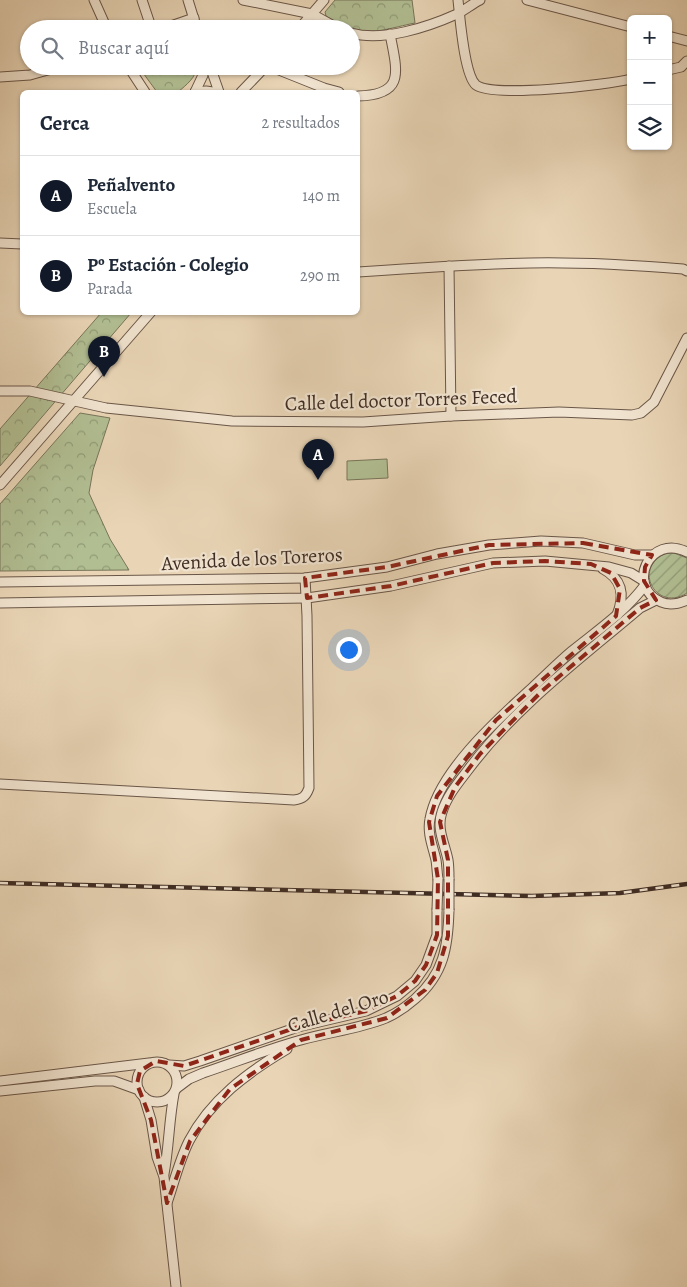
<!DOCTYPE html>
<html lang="es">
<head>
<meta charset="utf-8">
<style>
  :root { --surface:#fff; --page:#f6f6f7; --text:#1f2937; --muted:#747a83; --line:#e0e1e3; --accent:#111827 }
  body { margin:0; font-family:Alegreya,serif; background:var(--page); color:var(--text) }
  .controls { position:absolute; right:15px; top:15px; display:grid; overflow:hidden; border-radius:8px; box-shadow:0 1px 4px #0004 }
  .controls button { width:45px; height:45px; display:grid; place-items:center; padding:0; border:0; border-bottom:1px solid var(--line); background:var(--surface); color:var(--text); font:25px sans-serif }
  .you { position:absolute; left:348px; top:649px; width:18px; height:18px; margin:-12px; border:4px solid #fff; border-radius:50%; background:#1a73e8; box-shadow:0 0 0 8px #1a73e833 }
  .badge { display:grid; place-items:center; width:32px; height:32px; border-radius:50%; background:var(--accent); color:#fff; font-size:16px; font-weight:700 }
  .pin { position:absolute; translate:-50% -41px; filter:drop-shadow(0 1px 2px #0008) }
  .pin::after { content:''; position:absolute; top:26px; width:18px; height:15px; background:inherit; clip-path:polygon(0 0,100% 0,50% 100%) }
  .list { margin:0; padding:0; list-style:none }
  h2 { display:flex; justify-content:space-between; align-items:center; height:65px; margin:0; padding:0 20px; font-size:21px }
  h2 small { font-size:16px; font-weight:400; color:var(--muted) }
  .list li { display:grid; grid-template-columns:32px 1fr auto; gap:15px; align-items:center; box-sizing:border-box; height:80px; padding:0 20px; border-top:1px solid var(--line) }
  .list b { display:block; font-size:19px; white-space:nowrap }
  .list p { margin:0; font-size:16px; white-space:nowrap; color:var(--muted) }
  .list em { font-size:16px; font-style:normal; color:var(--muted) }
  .icon { flex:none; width:28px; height:28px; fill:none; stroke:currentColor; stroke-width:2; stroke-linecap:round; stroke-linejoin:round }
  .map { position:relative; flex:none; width:687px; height:1287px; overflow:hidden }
  .search { position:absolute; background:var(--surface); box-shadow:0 1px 4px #0004; left:20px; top:20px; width:340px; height:55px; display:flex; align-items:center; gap:12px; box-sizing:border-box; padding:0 18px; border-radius:28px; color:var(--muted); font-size:19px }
  .panel { position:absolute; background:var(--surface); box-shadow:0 1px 4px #0004; left:20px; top:90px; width:340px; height:225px; border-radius:8px }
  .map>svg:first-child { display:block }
</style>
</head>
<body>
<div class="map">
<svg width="687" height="1287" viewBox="0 0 687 1287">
  <defs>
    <pattern id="forest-crowns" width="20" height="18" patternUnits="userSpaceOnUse" patternTransform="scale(1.25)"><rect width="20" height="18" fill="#b1be92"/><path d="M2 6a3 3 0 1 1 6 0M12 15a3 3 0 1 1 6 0" fill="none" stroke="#919b77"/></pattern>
    <pattern id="garden-furrows" width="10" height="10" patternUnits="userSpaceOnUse" patternTransform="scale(1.25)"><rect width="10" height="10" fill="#b1be92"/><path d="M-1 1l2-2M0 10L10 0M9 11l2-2" fill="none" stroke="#919b77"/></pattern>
  </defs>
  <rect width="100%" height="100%" fill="#e9d5b6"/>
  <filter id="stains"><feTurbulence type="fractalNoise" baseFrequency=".004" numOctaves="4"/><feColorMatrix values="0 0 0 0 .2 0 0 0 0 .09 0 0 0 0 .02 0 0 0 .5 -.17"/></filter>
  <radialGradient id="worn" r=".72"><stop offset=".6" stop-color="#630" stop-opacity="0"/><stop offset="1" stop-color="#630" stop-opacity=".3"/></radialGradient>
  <g fill="url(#forest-crowns)" stroke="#78755a">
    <path d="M335,0H412L415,23C394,27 367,37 346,28C339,24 333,20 326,16L325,12Z"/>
    <path d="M138,66H197C196,78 186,85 178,92H157Z"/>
    <path d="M101,313H131L0,466V429Z"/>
    <path d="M80,413L110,418L93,470L89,493L110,539L129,570L0,571V504Z"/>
  </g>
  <path fill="url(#garden-furrows)" stroke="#78755a" d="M667,553H674L687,558V593C656,613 631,567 667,553Z"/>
  <path fill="#b1be92" stroke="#78755a" d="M387,459L388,478L347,480V461Z"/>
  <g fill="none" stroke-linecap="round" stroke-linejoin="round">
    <g stroke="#6a5648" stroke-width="11">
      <g id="street">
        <path d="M94,0L107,29"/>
        <path d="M142,0L150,24L158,29"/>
        <path d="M188,0L197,29"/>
        <path d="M243,0L312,14L339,29"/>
        <path d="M458,0C460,17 464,75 476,85C493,98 607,85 631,79"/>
        <path d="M527,0L631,27"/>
        <path d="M162,29L194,18"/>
        <path d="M299,29L324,0"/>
        <path d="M351,33C383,42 428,27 457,14C465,10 472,4 480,0"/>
        <path d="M668,36L687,41"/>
        <path d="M128,66L145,92"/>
        <path d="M210,66L219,92"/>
        <path d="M269,66L324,88L339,92"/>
        <path d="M668,70L681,67L687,61"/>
        <path d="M0,77L30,75L62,66"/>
        <path d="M195,92L203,75L204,66"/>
        <path d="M195,92L206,91L213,92"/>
        <path d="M241,92L266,66"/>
        <path d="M358,96C406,95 397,71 390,34"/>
        <path d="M0,243L22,244"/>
        <path d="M449,266L451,416"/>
        <path d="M358,272C415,268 472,264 530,263C581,262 632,265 683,269L687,271"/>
        <path d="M0,391H30L106,408L232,421L363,422L451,416L559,412L632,415L641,413L654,402L687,338"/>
        <path d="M0,485L151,312"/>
        <path d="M687,552C650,533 625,586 661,602C670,606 678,604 687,600"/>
        <path d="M603,569C622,579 625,595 617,615"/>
        <path d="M0,582L305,578L387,567L437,554L489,545L541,541L583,543L635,555H652"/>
        <path d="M0,603L307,598L391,586L493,563L545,561L609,567L631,573L644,581"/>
        <path d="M0,784L294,800C303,799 306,796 309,788L307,616L305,578"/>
        <path d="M438,879C437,873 437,866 436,860C433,847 427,833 430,819C438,772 499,718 533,687C546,675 559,662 572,651C598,630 625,612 645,585"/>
        <path d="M449,879C449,873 449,866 448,860C445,844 436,829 442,812C447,796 458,783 468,770C515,707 580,659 640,608L656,600"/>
        <circle cx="157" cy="1082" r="20"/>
        <path d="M169,1065L184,1066L200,1061L298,1027L366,1011L397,996L415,981L426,965L437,935V910"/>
        <path d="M0,1081L149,1063"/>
        <path d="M177,1088L189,1079L203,1073C236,1062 268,1049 301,1040C329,1032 359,1029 386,1018C397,1013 406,1007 415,999C444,974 448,947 449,910"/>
        <path d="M0,1091L95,1081H114L139,1090"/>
        <path d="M144,1097L151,1120L157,1157L164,1177L176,1287"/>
        <path d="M164,1174C169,1147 169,1120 174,1094"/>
        <path d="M167,1203C174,1183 179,1161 189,1141C210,1100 248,1072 287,1049"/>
      </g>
    </g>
    <use href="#street" stroke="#f1e4d0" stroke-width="9"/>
    <g stroke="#3f2c23" stroke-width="4.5">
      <path id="rail" d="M0,883L532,896L620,893L687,884"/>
    </g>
    <use href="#rail" stroke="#f1e4d0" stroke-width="2.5" stroke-dasharray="8" stroke-linecap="butt"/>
    <g stroke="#6a5648" stroke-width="11" stroke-linecap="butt">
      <g id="street-bridge">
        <path d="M437,910L438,879"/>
        <path d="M449,910V879"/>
      </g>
    </g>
    <use href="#street-bridge" stroke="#f1e4d0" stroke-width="9"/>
  </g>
  <path fill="none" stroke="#8f2418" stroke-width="4" stroke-dasharray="10 6" stroke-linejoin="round" d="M583,543L652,555L645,567L644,581L656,600L640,608L542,691L480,754L455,787L440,822L448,860V936L437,973L425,990L387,1018L301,1040L230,1089L190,1141L167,1203L151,1120L137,1084L140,1071L156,1061L184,1066L298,1027L366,1011L397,996L415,981L426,965L437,935L438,879L429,822L437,796L496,720L616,616L620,589L611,573L591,564L545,561L493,563L391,586L307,598L305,578L387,567L489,545Z"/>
  <g text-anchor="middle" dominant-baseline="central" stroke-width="4.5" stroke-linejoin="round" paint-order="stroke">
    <g font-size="20" fill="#3f2c23" stroke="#f1e4d0">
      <text transform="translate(401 400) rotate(-2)">Calle del doctor Torres Feced</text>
      <text transform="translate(252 559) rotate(-3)">Avenida de los Toreros</text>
      <text transform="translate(338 1011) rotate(-17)">Calle del Oro</text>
    </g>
  </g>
  <rect width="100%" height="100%" filter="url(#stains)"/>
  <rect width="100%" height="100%" fill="url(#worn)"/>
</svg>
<div class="controls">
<button>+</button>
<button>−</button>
<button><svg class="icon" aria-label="layers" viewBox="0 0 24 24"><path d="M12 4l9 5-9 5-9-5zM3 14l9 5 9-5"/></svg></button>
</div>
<div class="you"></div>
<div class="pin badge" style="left:318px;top:480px">A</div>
<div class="pin badge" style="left:104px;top:377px">B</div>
<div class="search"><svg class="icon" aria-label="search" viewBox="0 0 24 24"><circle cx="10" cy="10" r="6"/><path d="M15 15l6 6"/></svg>Buscar aquí</div>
<section class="panel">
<h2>Cerca<small>2 resultados</small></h2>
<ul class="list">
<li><span class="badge">A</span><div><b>Peñalvento</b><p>Escuela</p></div><em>140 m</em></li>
<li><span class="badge">B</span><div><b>Pº Estación - Colegio</b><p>Parada</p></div><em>290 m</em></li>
</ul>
</section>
</div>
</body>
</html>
